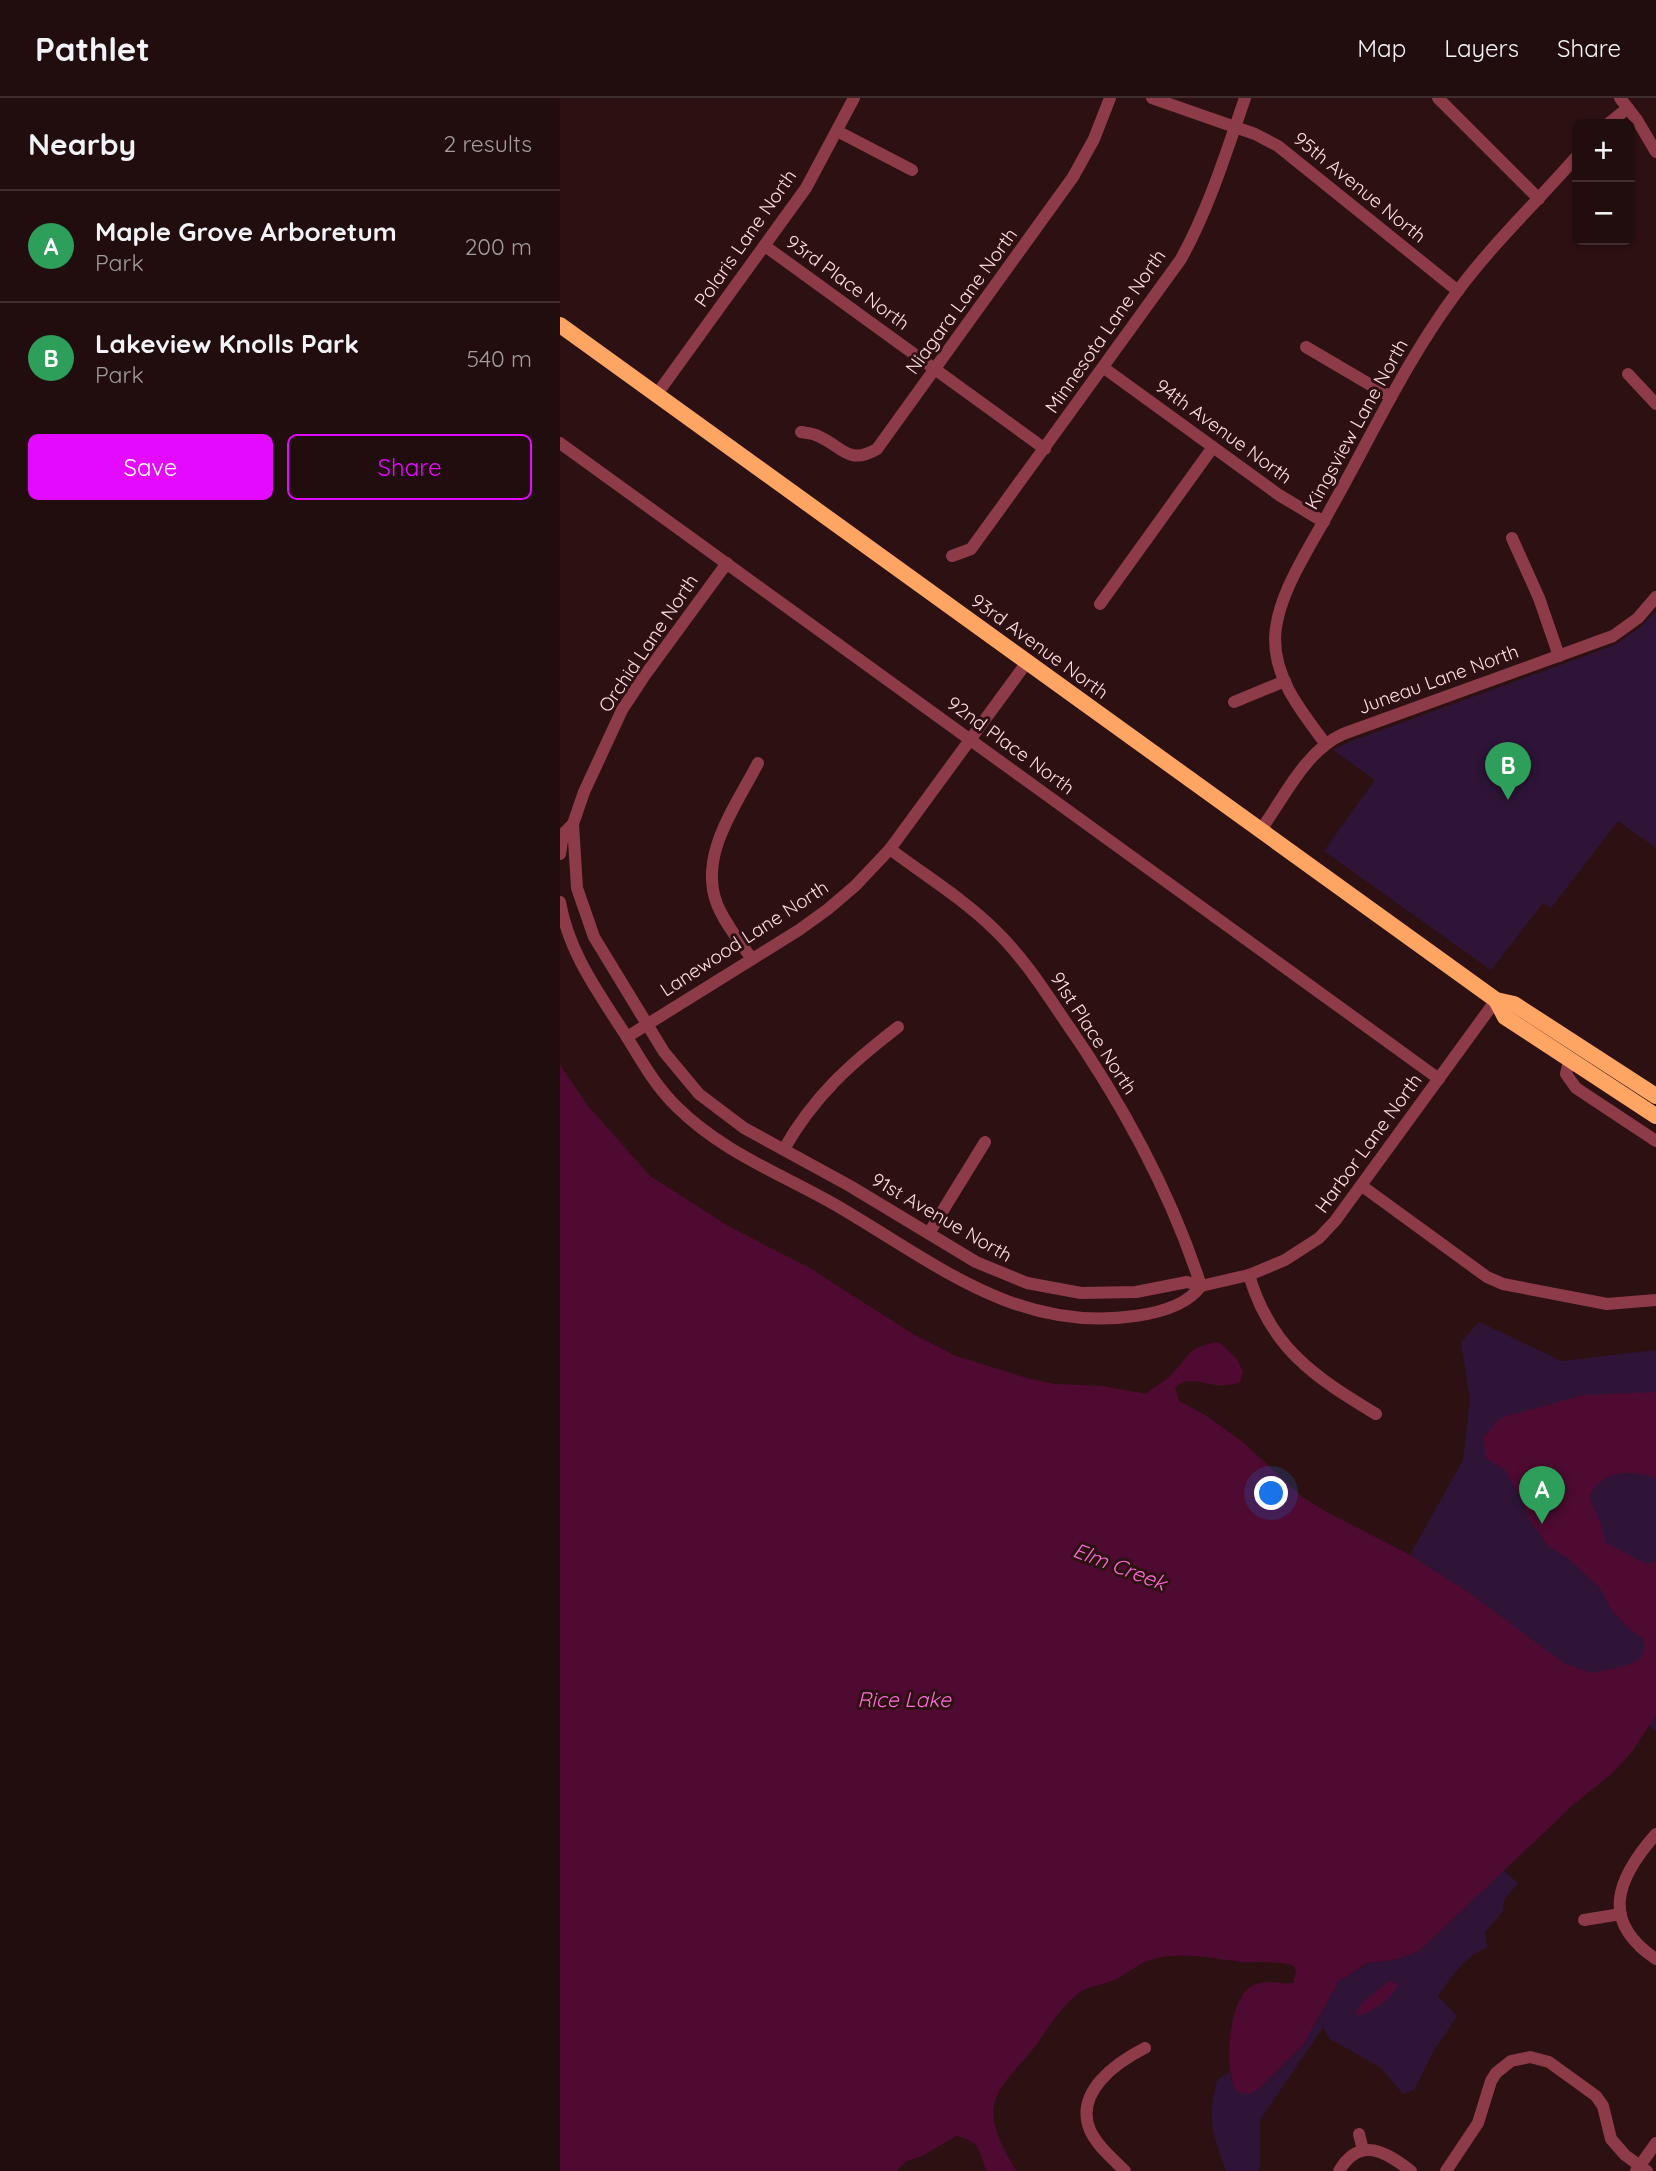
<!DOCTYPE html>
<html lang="en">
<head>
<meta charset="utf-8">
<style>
  :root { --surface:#220d0e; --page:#2e1b1c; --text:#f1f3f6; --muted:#a29c9e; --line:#3f2d2e; --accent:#e409ff }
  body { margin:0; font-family:Quicksand,sans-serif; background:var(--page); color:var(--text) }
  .controls { position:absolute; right:21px; top:21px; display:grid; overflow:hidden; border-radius:10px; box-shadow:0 2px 5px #0004 }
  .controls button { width:63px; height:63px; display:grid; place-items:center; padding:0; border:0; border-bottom:2px solid var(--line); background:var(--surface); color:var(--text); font:35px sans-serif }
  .you { position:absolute; left:712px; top:1396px; width:24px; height:24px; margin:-18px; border:5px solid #fff; border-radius:50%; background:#1a73e8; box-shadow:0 0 0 10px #1a73e833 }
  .badge { display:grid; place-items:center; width:46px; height:46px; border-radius:50%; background:var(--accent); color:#fff; font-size:23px; font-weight:700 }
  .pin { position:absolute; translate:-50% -58px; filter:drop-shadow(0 2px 4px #0008) }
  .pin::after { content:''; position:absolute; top:37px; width:24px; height:21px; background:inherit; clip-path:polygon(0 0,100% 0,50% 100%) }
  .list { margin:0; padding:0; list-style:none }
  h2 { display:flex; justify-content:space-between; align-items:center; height:91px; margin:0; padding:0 28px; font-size:30px }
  h2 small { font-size:23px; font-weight:400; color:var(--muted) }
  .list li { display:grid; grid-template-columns:46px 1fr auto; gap:21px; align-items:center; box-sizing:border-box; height:112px; padding:0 28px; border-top:2px solid var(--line) }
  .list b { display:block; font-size:26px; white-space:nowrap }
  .list p { margin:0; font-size:23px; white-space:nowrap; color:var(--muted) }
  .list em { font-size:23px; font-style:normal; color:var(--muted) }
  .actions { display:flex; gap:14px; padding:21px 28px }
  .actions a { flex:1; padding:16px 0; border:2px solid var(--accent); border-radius:10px; text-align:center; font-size:24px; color:var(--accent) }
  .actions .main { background:var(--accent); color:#fff }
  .map { position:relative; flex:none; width:1096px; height:2073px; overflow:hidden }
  header { display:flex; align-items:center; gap:42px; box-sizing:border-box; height:98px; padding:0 35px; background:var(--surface); border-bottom:2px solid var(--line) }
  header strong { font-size:33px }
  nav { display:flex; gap:38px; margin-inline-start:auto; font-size:24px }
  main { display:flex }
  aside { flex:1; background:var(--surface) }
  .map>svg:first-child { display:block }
</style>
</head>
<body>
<header>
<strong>Pathlet</strong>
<nav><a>Map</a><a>Layers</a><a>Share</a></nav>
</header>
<main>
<aside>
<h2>Nearby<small>2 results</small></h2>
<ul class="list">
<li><span class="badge" style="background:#2e9e5b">A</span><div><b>Maple Grove Arboretum</b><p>Park</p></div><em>200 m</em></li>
<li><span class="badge" style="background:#2e9e5b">B</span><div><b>Lakeview Knolls Park</b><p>Park</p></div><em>540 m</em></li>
</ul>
<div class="actions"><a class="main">Save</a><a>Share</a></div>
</aside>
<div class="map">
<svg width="1096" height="2073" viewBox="0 0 1096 2073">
  <rect width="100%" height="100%" fill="#2d1112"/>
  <g fill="#2f1438">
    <path d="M1096,514V750L1058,723L991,810L983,805L931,872L764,753L815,682L773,652L789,644L1055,547L1078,531Z"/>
    <path d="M919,1224L1002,1263L1096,1252V1633L945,1529L850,1457L903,1362L910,1302L901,1244Z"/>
    <path d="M943,1772L958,1785L944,1802L943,1813L925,1834L927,1849C903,1860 892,1878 878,1898L897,1918L873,1954L854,1992L843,1996L820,1969L770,1941L763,1929L700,2022V2069L698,2073H666C652,2032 647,2026 657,1982L670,1974L671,1983L699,1991L743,1947L779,1883L809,1865L838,1861L859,1853Z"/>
  </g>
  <g fill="#4e0a31">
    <path d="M0,967L28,1008L90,1078L170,1129L248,1169L353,1236L396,1258L470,1281L495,1286L543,1288L586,1296C593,1289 602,1285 609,1279C631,1258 625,1249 659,1244L677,1261L683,1274L680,1284C652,1296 633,1272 615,1290L619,1303L647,1318L685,1346L741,1398L765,1413L850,1457L911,1496L1005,1566L1033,1575L1064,1568L1080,1561L1085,1550L1084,1541L1069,1531L1052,1513L1040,1490L1008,1460L989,1449L971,1424L958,1395L945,1372L926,1360L923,1340L939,1321L947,1318L1024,1297L1096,1294V1380C1070,1372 1042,1371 1029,1399L1040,1424L1046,1445L1087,1466L1096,1463V1617L1071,1655L1051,1676L1013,1707L859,1853L838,1861L808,1865L779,1883L743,1947L699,1991L689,1996L676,1993C664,1971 668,1905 690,1889C703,1880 719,1887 733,1885L736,1875L734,1868C719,1862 699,1865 682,1864C651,1860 617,1852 587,1863C575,1868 565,1877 554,1882C543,1887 530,1887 519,1895C498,1910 485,1937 469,1956C455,1973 434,1991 433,2014C433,2034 447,2056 456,2073H426C420,2052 418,2042 396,2038L362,2058L347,2063L336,2073H0Z"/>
    <path d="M829,1883L839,1886C830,1902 816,1911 800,1918L796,1916L802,1905Z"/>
  </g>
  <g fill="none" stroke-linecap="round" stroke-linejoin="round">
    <g stroke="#8d3b49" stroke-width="12">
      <path d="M592,0L695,36L718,48L898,193"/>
      <path d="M878,0L979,101"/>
      <path d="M1060,0L1077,22L1096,54"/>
      <path d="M1048,26L1068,10"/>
      <path d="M277,33L352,72"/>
      <path d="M205,148L485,351"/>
      <path d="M746,249L831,299"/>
      <path d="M544,270L719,397L764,424"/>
      <path d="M1068,276L1096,306"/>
      <path d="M97,296L246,90L294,0"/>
      <path d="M241,334C246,335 253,335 258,338C282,348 288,368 317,351L513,79L534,41L550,0"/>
      <path d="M0,345L879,981"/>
      <path d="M952,440L979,500L999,558"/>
      <path d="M392,458L411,451L621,161C649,110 666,55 685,0"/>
      <path d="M540,506L653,349"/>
      <path d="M674,604L725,583"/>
      <path d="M765,645C742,614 715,582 715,541C716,497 751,448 771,410C812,337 847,261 897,194C933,145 978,103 1017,58"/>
      <path d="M13,726L17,790L34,839L104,954L139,996L184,1030L290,1088L416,1164L467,1185L521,1195L576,1194L627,1184L641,1188L689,1177L725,1162L759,1140L775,1123L936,902"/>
      <path d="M700,733C724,700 745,653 783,636L1053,538L1078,520L1096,499"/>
      <path d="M330,751C364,777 404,801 435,832C462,858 482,889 503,920C561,1003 610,1092 641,1188"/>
      <path d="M0,756L3,736L13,726L24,694L62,612L85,577L167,465"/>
      <path d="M0,804C9,855 38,894 65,936C81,962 95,988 117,1009C163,1055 224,1077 279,1109C375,1165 457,1235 575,1218C598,1215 627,1207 641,1188"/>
      <path d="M192,861C180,844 165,826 157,806C138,757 176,708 198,665"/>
      <path d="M67,939L239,832L268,811L295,788L330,751L467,564"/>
      <path d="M1009,963L1006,976L1016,990L1096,1043"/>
      <path d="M224,1051C254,998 290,966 338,929"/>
      <path d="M802,1088L927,1179L943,1186L1047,1206L1096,1202"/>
      <path d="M369,1135L425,1044"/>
      <path d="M689,1177C710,1249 754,1279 816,1316"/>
      <path d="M1096,1736C1057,1780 1039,1823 1096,1861"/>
      <path d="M1024,1822L1061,1816"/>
      <path d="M799,2036L803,2052"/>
      <path d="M565,2073C553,2061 537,2048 530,2032C514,1994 557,1964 585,1950"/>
      <path d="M779,2073C800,2037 826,2054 851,2073"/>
      <path d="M886,2073L918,2025L931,1983L936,1975L951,1963L970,1959L989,1964L1036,1998L1043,2008L1051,2041L1065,2057L1087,2073"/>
      <path d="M1076,2073L1096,2045"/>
    </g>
    <g stroke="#ffa564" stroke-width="16">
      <path d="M0,227L936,902L954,906L1096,998"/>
      <path d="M936,902L945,919L1096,1018"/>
    </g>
  </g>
  <g text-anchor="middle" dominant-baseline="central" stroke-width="6" stroke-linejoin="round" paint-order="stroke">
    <g font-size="19" fill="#ffdde1" stroke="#2d1112">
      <text transform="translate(800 89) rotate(39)">95th Avenue North</text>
      <text transform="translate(185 140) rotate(-55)">Polaris Lane North</text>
      <text transform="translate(288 184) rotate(36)">93rd Place North</text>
      <text transform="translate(401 203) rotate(-54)">Niagara Lane North</text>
      <text transform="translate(545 233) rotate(-55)">Minnesota Lane North</text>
      <text transform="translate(796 326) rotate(-61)">Kingsview Lane North</text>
      <text transform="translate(664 333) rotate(36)">94th Avenue North</text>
      <text transform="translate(88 545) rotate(-56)">Orchid Lane North</text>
      <text transform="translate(480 548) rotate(36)">93rd Avenue North</text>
      <text transform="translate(878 581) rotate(-20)">Juneau Lane North</text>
      <text transform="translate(451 647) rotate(36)">92nd Place North</text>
      <text transform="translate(184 840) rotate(-33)">Lanewood Lane North</text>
      <text transform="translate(534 935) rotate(57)">91st Place North</text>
      <text transform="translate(808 1045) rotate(-54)">Harbor Lane North</text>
      <text transform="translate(382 1119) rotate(30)">91st Avenue North</text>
    </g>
    <g font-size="21" font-style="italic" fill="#ff6bda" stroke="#2d1112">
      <text transform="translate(560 1468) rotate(21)">Elm Creek</text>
      <text x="344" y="1601">Rice Lake</text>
    </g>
  </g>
</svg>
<div class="controls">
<button>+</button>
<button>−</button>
</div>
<div class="you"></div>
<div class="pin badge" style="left:982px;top:1426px;background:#2e9e5b">A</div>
<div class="pin badge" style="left:948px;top:702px;background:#2e9e5b">B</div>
</div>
</main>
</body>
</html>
